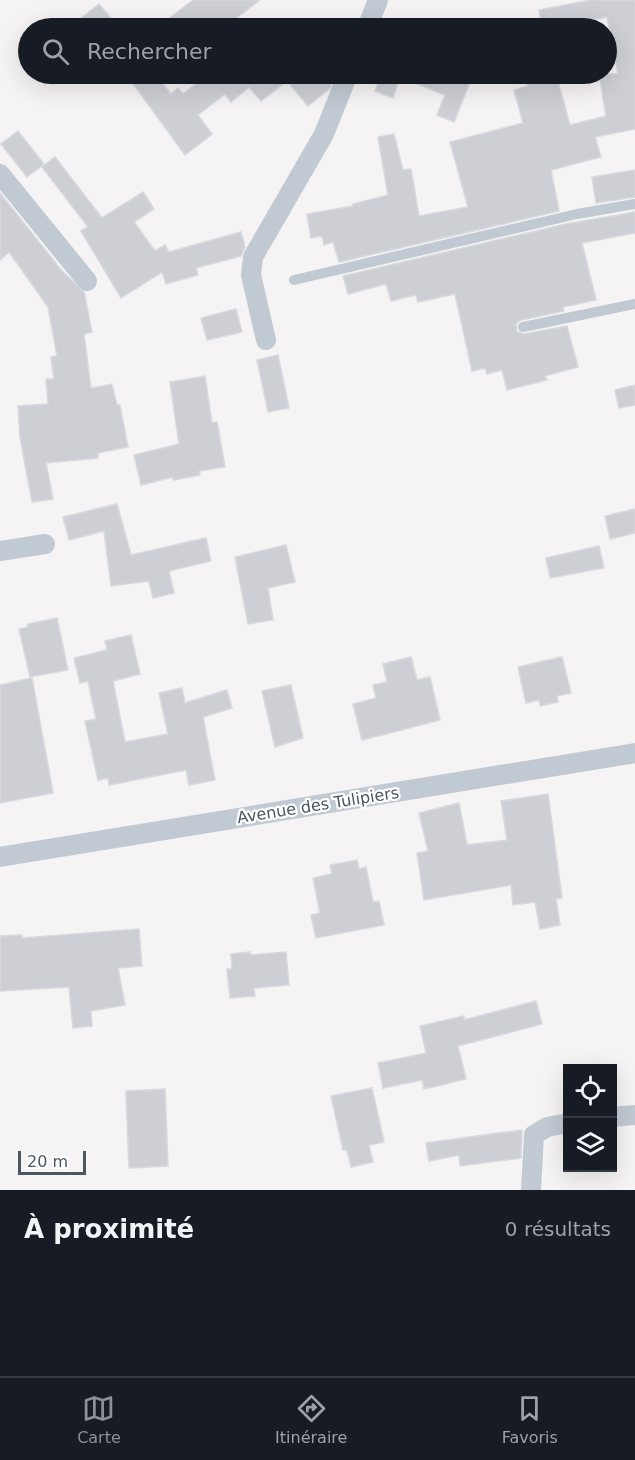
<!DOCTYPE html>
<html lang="fr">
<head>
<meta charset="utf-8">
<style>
  :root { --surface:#171b24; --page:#20242c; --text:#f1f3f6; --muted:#9ea1a6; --line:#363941; --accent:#8c9099 }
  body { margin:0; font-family:"DejaVu Sans",sans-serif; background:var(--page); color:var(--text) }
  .controls { position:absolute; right:18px; bottom:18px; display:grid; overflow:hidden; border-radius:0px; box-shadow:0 6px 24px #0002 }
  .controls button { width:54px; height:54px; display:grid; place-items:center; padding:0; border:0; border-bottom:2px solid var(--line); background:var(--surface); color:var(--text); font:30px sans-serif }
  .scale { position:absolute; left:18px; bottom:15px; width:68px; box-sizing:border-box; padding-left:6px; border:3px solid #4a5661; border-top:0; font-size:16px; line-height:21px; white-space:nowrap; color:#4a5661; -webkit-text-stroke:4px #fff; paint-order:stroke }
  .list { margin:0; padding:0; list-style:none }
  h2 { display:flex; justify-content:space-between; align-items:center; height:78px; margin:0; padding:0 24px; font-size:26px }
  h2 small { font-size:20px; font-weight:400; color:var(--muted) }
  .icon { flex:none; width:33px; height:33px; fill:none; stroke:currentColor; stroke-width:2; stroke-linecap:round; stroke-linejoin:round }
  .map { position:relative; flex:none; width:635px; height:1190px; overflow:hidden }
  .search { position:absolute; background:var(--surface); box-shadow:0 6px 24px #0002; left:18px; right:18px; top:18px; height:66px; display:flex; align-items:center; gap:15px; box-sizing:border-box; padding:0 21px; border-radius:33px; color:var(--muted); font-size:22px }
  .sheet { height:186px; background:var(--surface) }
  nav { display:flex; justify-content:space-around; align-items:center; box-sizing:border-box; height:84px; border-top:2px solid var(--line); background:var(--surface); font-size:16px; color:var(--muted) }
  nav a { display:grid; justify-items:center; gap:3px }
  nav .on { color:var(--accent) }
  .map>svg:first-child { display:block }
</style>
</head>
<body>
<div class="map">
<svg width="635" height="1190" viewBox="0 0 635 1190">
  <rect width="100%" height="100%" fill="#f5f3f3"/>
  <g fill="#cdcfd5" stroke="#d7d9de" stroke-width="1.5">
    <path d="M193,0H260L223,28H157Z"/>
    <path d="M591,0H635V129L595,137L601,157L551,170L559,211L339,262L333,242L324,245L322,236L311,238L307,214L353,206V204L388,195L378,137L394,134L403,170L411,169L419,216L468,207L450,142L523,123L514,90L528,86L524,74H556L570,125L606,116L599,74H618L607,17L565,25L566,28H542L539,10Z"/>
    <path d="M99,4L119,28H69Z"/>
    <path d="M140,74H155L171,94L178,88L183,94L209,74H214L220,81L230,74H324L332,83L330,88L308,106L287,81L261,101L249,87L231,102L225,94L198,115L212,134L185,155L131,81Z"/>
    <path d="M382,74H473L454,122L437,115L445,95L400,77L393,98L375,91Z"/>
    <path d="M18,131L44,164L27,177L1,144Z"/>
    <path d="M55,157L102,218L143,192L154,209L134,222L155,251L165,245L169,252L241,232L245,247L241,256L196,268L198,275L166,284L162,272L121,298L81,231L88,227L42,167Z"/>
    <path d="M635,170V197L596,203L592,177Z"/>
    <path d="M0,193L62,271L84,292L92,332L84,334L91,388L112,384L117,405H120L128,447L98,453V458L46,463L53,499L32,502L20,437L18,406L48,404L46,379H54L51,357L57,356L48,307L9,252L0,260Z"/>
    <path d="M635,212V233L582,243L596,300L563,307L564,311L521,320L516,324L517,332L524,334L567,326L578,367L545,376L547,380L507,390L502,370L487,374L485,368L472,371L455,294L418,302L416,295L391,301L386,284L348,294L343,276L566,224Z"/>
    <path d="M236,309L242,332L207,340L201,318Z"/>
    <path d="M278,355L289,408L268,412L257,360Z"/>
    <path d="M205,376L212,423L217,422L225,467L199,471L200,475L173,480V477L141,485L134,455L179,444L170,382Z"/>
    <path d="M635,385V405L619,408L615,390Z"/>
    <path d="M117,504L131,555L206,538L211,561L169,571L174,593L153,598L149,581L111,586L104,531L69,540L63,517Z"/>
    <path d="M635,509V533L610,539L605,516Z"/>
    <path d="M286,545L295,582L268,588L273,620L248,624L235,557Z"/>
    <path d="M599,546L604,568L550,578L546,558Z"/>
    <path d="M57,618L68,670L30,677L19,629L28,627V624Z"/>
    <path d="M131,635L140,674L113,681L125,742L168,734L159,693L182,688L185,703L227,690L232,708L203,717L215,780L189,785L186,770L109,785L108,778L98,780L85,721L96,719L88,681L80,683L74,658L107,650L105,641Z"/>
    <path d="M411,657L417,680L430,677L440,720L362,740L353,704L376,698L373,685L387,682L383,664Z"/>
    <path d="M562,657L571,693L557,696L558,702L540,706L539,700L526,703L518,667Z"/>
    <path d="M32,678L53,793L0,803V685Z"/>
    <path d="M291,685L303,738L275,747L262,691Z"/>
    <path d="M548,794L562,898L556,899L560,925L540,929L535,902L513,905L511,885L424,900L417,853L428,851L419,813L459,803L467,845L507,840L501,801Z"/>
    <path d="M357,860L359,869L366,867L373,902L379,901L384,925L316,938L311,915L320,913L313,878L332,874L330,865Z"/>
    <path d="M139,929L142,966L118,968L125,1005L91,1011L92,1026L73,1028L69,987L0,991V936L22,935V938Z"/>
    <path d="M250,952L251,955L286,952L289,985L254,988L255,996L230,998L227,969H232L231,954Z"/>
    <path d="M536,1001L542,1024L458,1046L466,1079L424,1089L422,1080L383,1088L378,1063L426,1053L420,1026L464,1016V1020Z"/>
    <path d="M372,1088L384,1142L369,1145L373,1162L351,1167L347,1150H343L331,1096Z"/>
    <path d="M165,1089L168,1166L129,1168L126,1091Z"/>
    <path d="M522,1130L521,1158L460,1166L459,1155L429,1161L426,1143Z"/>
  </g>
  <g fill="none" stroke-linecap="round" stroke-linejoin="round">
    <g stroke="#c1cad2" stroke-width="10">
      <path d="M294,280L577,214L635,204"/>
      <path d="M523,327L635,304"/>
    </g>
    <g stroke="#c1cad2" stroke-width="20">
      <path d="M367,28L378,0"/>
      <path d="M0,174L87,281"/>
      <path d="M266,340L251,275L253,257L324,134L348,74"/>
      <path d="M0,551L45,544"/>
      <path d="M0,857L635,753"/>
      <path d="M612,1117L635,1115"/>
      <path d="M531,1190L534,1135L547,1127L568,1123"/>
    </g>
  </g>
  <g text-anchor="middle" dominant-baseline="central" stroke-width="4.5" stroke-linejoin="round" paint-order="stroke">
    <g font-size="16" fill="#4a5661" stroke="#fff">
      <text transform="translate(318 805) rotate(-9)">Avenue des Tulipiers</text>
    </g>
  </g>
</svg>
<div class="controls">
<button><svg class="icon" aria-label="locate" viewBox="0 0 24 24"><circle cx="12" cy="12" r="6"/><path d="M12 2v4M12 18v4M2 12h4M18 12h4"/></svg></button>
<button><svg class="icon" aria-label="layers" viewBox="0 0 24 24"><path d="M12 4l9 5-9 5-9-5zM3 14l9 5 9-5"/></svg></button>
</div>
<div class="scale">20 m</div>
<div class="search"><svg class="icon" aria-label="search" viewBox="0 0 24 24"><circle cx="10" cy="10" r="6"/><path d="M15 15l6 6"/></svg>Rechercher</div>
</div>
<section class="sheet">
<h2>À proximité<small>0 résultats</small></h2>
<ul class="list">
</ul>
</section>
<nav>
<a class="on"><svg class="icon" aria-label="map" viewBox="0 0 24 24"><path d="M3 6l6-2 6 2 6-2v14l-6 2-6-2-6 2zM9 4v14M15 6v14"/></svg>Carte</a>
<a><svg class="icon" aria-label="directions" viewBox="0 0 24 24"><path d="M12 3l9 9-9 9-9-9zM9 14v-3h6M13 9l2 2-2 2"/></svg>Itinéraire</a>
<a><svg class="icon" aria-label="saved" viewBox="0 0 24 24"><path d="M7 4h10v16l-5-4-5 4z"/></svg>Favoris</a>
</nav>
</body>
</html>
